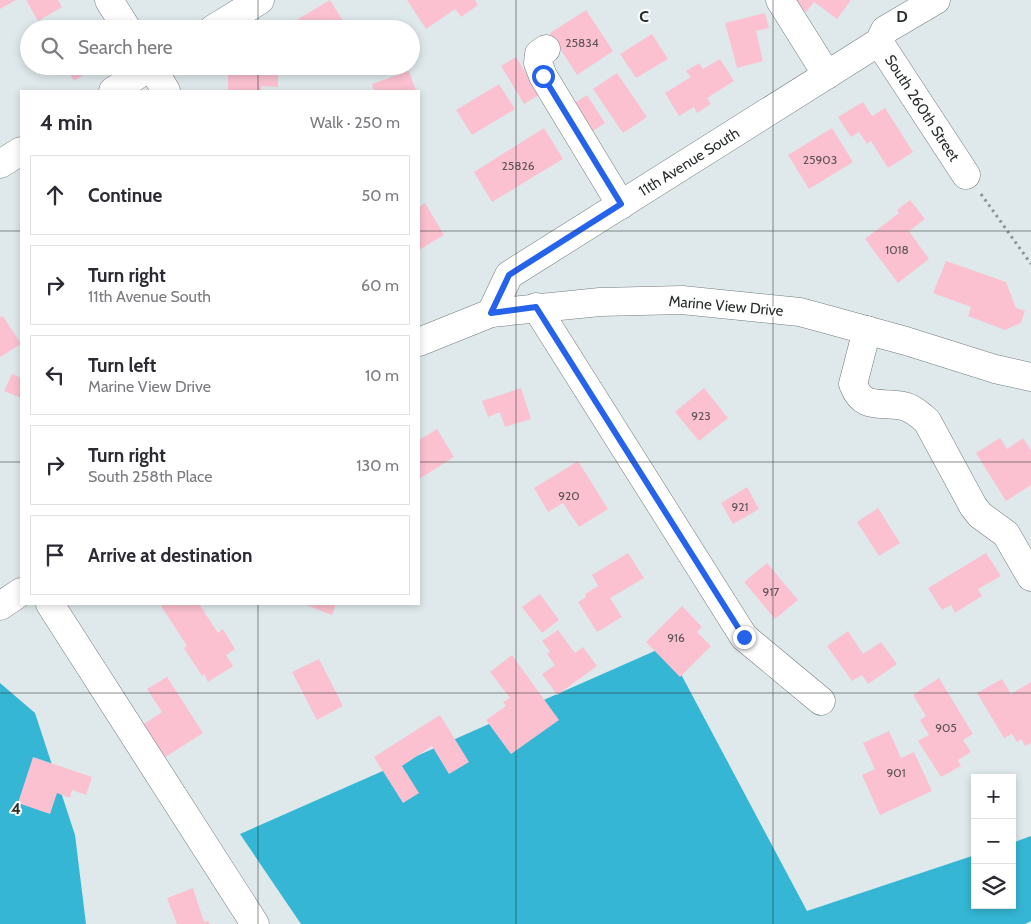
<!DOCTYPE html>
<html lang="en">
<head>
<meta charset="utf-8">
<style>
  :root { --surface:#fff; --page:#f2f2f3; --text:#2b2b33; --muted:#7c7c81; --line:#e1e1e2 }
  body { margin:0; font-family:Cabin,sans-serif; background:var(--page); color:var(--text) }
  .controls { position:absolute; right:15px; bottom:15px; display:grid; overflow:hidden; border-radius:0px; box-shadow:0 2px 8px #0003 }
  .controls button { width:45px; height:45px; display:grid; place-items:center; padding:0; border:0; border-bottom:1px solid var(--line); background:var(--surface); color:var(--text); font:25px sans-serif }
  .stop { position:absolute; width:15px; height:15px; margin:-11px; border:4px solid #2563eb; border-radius:50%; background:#fff }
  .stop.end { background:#2563eb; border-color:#fff; box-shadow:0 1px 5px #0008 }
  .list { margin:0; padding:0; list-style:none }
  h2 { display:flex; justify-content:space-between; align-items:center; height:65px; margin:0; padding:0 20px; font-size:21px }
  h2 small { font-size:16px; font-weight:400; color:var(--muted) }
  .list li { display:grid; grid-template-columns:32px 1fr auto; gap:15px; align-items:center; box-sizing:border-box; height:80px; margin:0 10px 10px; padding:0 10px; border:1px solid var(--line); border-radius:0px }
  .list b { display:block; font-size:19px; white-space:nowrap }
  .list p { margin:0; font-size:16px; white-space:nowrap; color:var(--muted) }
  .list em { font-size:16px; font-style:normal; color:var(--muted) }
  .icon { flex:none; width:28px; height:28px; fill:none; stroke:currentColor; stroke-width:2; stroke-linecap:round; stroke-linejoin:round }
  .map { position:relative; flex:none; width:1031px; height:924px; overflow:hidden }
  .search { position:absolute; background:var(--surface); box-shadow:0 2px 8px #0003; left:20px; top:20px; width:400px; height:55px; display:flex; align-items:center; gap:12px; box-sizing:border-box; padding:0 18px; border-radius:28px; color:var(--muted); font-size:19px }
  .panel { position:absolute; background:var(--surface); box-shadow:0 2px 8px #0003; left:20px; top:90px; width:400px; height:515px; border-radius:0px }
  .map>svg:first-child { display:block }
</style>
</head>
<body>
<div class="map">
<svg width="1031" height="924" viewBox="0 0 1031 924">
  <rect width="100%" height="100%" fill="#dfe9ec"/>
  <g fill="#34b6d4">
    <path d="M666,646L807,911L975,855V905H1012V843L1031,836V921L1025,924H301L240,834Z"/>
    <path d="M0,683L35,713L75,835L86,924H0Z"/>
  </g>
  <g fill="#fbc1d0">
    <path d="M0,0H16L0,9Z"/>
    <path d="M26,0H58L62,7L38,21Z"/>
    <path d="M330,0L348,29H300L295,21Z"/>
    <path d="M407,0H475L478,5L461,17L455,9L426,29Z"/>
    <path d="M790,0H851L837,19L814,2L806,12Z"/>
    <path d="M586,10L613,51L577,75L550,33Z"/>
    <path d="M765,13L769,28L756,31L763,61L737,68L725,23Z"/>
    <path d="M652,34L668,59L636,78L620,54Z"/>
    <path d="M516,57L539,95L524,104L501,66Z"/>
    <path d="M720,59L734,81L707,98L711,104L697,113L694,107L679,116L665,93L691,77L686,71L699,63L703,69Z"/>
    <path d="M65,66H97L74,81Z"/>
    <path d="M228,66H278V87L261,86V91H228Z"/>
    <path d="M409,71L416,91H374L372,84Z"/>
    <path d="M617,73L647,117L623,133L593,89Z"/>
    <path d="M499,84L515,109L472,135L456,110Z"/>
    <path d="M587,95L605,123L585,136L567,108Z"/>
    <path d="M863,102L872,116L885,108L913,152L888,168L871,141L867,144L859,132L851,137L838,117Z"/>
    <path d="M544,128L563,159L492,202L474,172Z"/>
    <path d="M832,128L853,162L809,189L788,155Z"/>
    <path d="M910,200L925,219L909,231L929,259L898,283L865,239L899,213L897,210Z"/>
    <path d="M425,203L444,235L419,250V207Z"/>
    <path d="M946,261L1006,282L1016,308L1025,311L1021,323L1005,330L968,316L971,307L933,293Z"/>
    <path d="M3,316L21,344L0,357V317Z"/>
    <path d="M12,374L21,378V398L4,391Z"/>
    <path d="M521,388L531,419L505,427L500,412L488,417L482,401Z"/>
    <path d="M704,388L728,418L699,441L675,412Z"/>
    <path d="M437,429L454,457L419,479V440Z"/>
    <path d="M1000,438L1007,449L1023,438L1031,450V485L1006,501L976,453Z"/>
    <path d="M578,461L608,509L579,527L563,503L548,512L534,488Z"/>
    <path d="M747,487L759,509L733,524L721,503Z"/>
    <path d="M878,508L900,543L879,556L857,522Z"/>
    <path d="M628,553L644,578L610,598L622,617L597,632L578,602L586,597L585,594L598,586L592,575Z"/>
    <path d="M986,553L1001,576L978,589L982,596L955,613L951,605L942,610L928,588Z"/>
    <path d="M767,563L798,600L775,619L744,582Z"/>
    <path d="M540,594L559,620L542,633L522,607Z"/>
    <path d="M160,604H199L218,633L223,629L235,649L226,655L233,666L208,682L204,674L202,676L184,648L187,646Z"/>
    <path d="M304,604H336L332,615Z"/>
    <path d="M682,606L702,627L697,632L711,646L680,677L646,642Z"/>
    <path d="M558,630L575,653L583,647L597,666L557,695L542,674L555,665L547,654L550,651L542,641Z"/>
    <path d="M848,631L863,654L881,642L897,664L868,684L862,675L852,681L827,646Z"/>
    <path d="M512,655L559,720L511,754L486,720L506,706L503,702L510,698L490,672Z"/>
    <path d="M319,659L343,706L317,720L292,672Z"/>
    <path d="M167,677L203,733L159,761L138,728L162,712L147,689Z"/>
    <path d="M939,678L973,734L963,740L971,752L958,760L961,766L941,777L918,741L929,735L920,720L926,716L913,695Z"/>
    <path d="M1002,679L1011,694L1031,682V743L1025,746L1021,739L1017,742L1012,734L1004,738L977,693Z"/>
    <path d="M440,715L469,762L449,774L432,746L402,766L419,793L403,803L374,757Z"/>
    <path d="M889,731L901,758L914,752L932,791L880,815L862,775L875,769L863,743Z"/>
    <path d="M33,757L92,777L86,795L72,790L70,798L57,793L50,814L18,803Z"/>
    <path d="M193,888L204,922L208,921L210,924H177L167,898Z"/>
  </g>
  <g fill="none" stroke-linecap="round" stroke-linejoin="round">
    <g stroke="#737c7e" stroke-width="29">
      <g id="minor">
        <path d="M109,0L127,29"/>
        <path d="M780,0L827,75"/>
        <path d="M213,29L260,0"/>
        <path d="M879,42L966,175"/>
        <path d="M546,49L539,54L538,63L543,76L621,205"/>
        <path d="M151,66L166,91"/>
        <path d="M113,91L151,66"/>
        <path d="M0,164L21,151"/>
        <path d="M536,307L744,637L821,701"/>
        <path d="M491,313L509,275L879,42L885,30L936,0"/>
        <path d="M867,330L853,384C863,411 880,401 903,406C913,408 920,415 927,421L973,506L980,515L1006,534L1031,577"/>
        <path d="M50,604L255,924"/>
      </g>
    </g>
    <g stroke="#737c7e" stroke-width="29">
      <g id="major">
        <path d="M419,342L491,313L600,302L682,300L800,312L906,341L995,369L1031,377"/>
        <path d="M0,606L21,592"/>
      </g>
    </g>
    <path stroke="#8b9294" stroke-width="3" stroke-dasharray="2.5 4" stroke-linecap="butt" d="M981,194L1031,264"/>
    <use href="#minor" stroke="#fff" stroke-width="28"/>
    <use href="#major" stroke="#fff" stroke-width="28"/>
  </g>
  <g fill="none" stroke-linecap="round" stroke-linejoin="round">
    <path stroke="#2563eb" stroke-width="6" d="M543,76L621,204L509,275L491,313L536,307L744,637"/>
  </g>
  <path fill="none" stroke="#2b2f30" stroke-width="1" stroke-opacity="0.55" d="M258,0V29M516,0V924M773,0V924M258,66V91M0,231H21M419,231H1031M0,462H21M419,462H1031M258,604V924M0,693H1031"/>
  <g text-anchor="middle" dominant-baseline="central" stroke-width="4" stroke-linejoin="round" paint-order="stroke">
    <g font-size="12" fill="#5f5458">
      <text x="582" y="42">25834</text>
      <text x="820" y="159">25903</text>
      <text x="518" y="165">25826</text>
      <text x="897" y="249">1018</text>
      <text x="701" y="415">923</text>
      <text x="569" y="495">920</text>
      <text x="740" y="506">921</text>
      <text x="771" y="591">917</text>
      <text x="676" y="637">916</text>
      <text x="946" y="727">905</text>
      <text x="896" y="772">901</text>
    </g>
    <g font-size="15" fill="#2b2f30" stroke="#fff">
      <text transform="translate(922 108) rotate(57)">South 260th Street</text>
      <text transform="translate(689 162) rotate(-32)">11th Avenue South</text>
      <text transform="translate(726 306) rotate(5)">Marine View Drive</text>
    </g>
  </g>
  <g font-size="16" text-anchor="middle" font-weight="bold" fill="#2b2f30" stroke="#fff" stroke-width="4" stroke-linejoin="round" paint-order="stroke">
    <text x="644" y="22">C</text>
    <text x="902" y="22">D</text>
    <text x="16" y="814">4</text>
  </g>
</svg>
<div class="controls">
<button>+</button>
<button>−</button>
<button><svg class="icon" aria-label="layers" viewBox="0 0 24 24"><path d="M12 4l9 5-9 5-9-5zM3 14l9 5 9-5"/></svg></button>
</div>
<div class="stop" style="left:543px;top:76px"></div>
<div class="stop end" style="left:744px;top:637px"></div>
<div class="search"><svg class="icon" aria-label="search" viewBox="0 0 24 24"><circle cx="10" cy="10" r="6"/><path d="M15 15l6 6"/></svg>Search here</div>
<section class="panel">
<h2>4 min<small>Walk · 250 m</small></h2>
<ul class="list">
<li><svg class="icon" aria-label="ahead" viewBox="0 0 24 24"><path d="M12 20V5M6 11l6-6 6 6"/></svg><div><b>Continue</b></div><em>50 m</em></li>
<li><svg class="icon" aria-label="right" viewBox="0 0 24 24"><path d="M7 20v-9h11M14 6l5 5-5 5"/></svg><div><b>Turn right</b><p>11th Avenue South</p></div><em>60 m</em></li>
<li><svg class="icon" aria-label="left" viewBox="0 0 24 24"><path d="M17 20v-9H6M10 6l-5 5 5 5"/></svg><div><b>Turn left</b><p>Marine View Drive</p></div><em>10 m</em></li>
<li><svg class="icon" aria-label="right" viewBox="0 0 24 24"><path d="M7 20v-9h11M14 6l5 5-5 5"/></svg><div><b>Turn right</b><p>South 258th Place</p></div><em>130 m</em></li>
<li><svg class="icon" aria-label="arrive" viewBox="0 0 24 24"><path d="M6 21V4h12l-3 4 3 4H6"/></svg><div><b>Arrive at destination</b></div></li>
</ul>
</section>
</div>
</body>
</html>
